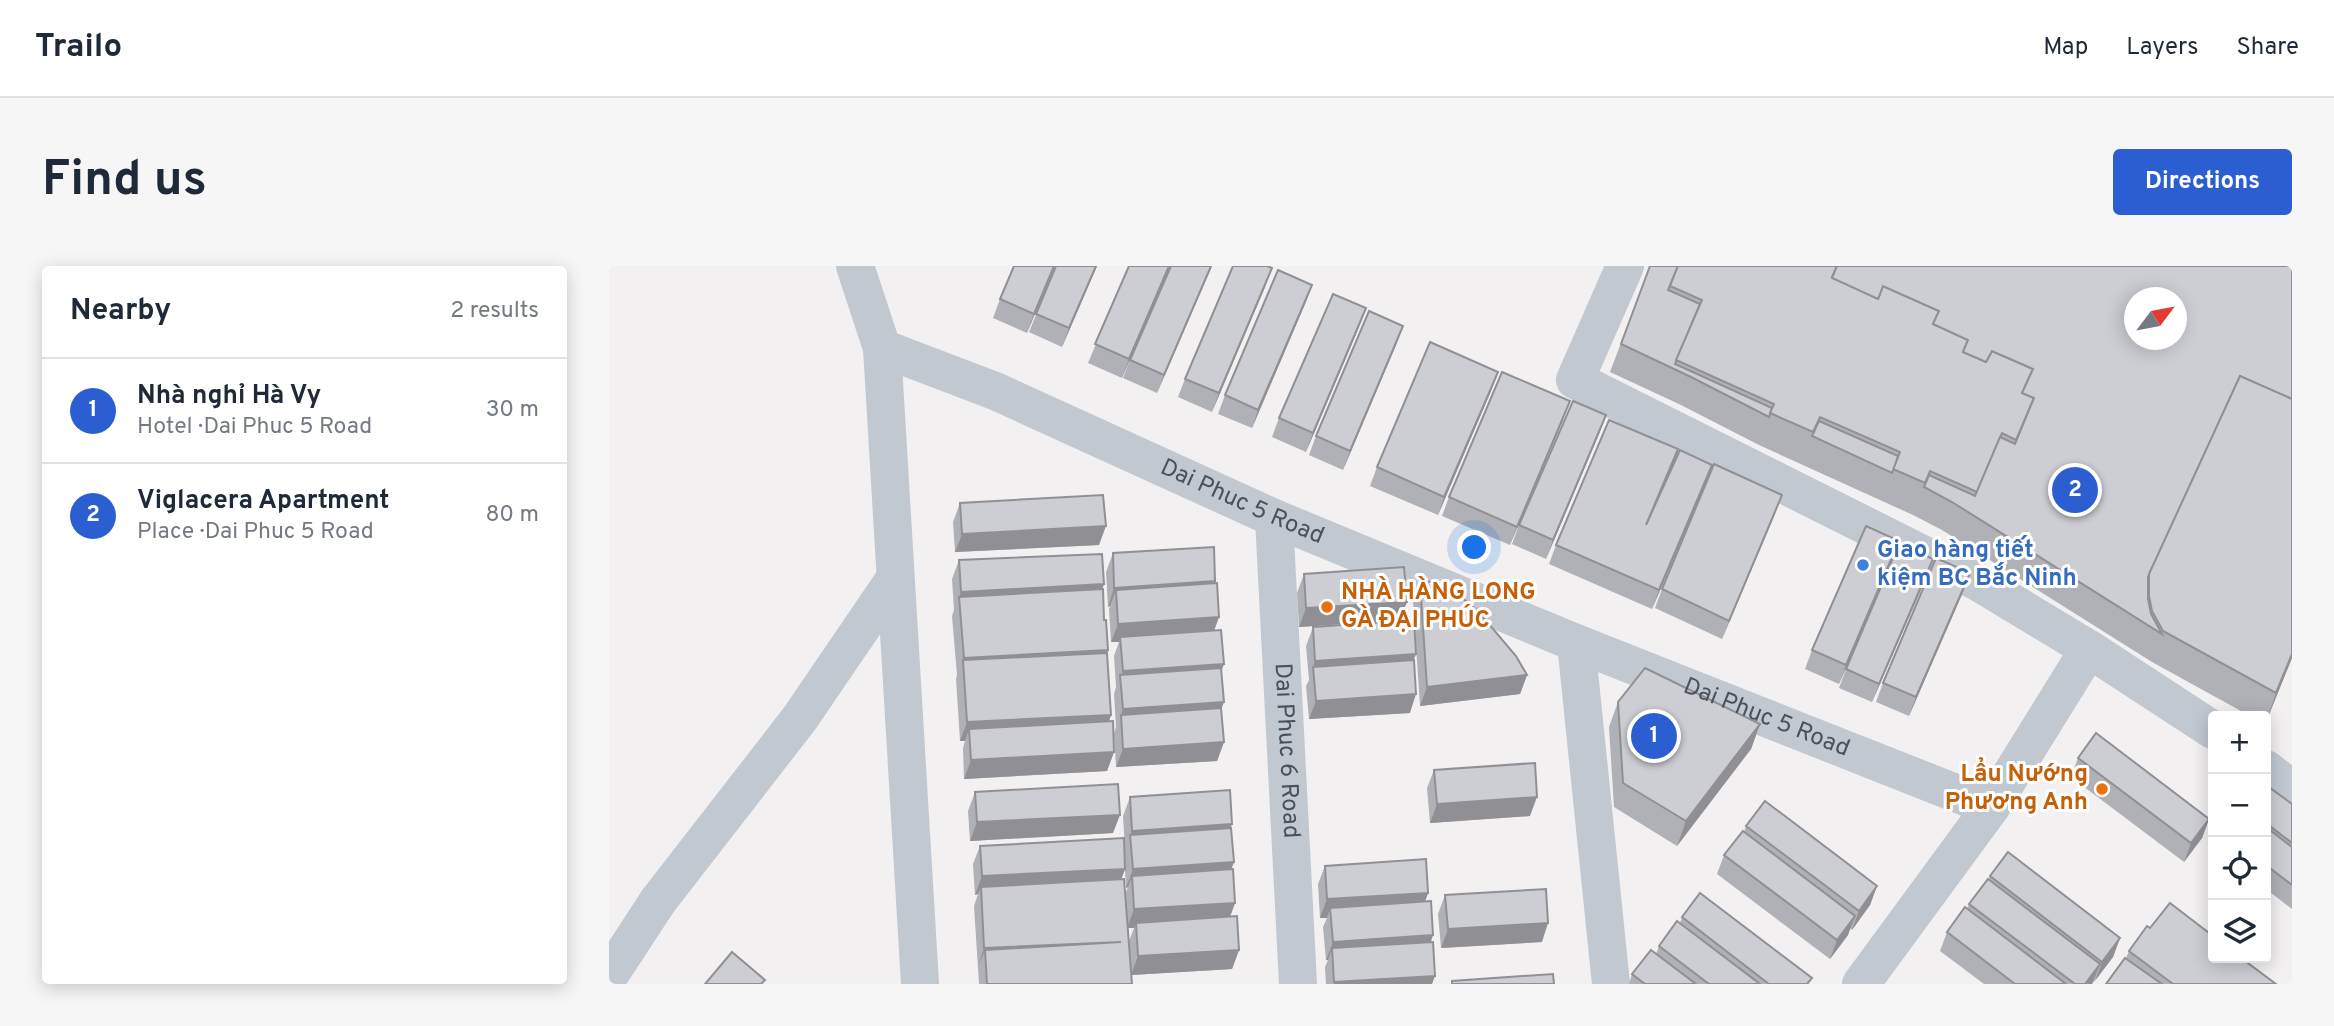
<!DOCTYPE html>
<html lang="en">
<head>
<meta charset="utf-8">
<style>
  :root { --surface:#fff; --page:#f6f6f7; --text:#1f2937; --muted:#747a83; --line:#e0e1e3; --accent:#2b5fd1 }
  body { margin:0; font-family:Overpass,sans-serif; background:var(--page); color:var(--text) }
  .controls { position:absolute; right:21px; bottom:21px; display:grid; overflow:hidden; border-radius:7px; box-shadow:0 4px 18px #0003 }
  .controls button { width:63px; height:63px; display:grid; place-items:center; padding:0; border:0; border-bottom:2px solid var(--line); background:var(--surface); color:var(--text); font:35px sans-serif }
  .compass { position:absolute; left:1515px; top:21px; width:63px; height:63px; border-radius:50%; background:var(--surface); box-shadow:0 4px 18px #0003; rotate:58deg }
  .you { position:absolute; left:866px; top:282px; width:24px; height:24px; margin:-18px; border:5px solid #fff; border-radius:50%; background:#1a73e8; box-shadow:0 0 0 10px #1a73e833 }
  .badge { display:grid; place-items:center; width:46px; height:46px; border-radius:50%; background:var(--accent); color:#fff; font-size:23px; font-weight:700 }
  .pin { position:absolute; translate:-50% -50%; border:4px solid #fff; box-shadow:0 2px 7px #0006 }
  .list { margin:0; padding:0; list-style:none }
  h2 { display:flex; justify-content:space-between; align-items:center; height:91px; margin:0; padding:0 28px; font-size:30px }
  h2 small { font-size:23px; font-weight:400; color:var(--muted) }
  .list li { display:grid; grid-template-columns:46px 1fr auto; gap:21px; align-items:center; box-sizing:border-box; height:105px; padding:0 28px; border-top:2px solid var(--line) }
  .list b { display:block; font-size:26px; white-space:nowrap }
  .list p { margin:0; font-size:23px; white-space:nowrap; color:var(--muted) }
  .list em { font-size:23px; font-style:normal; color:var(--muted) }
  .icon { flex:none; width:38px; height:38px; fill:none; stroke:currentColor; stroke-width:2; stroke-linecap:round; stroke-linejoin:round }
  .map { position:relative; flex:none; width:1683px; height:718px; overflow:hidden; border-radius:7px }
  header { display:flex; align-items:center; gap:42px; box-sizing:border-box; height:98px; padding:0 35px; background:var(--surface); border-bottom:2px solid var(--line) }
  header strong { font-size:33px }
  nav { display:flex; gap:38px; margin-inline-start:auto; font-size:24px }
  .intro { display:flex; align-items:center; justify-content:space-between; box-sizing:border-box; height:168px; padding:0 42px }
  h1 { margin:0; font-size:49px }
  .button { padding:18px 32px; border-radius:7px; background:var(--accent); color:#fff; font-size:24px; font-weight:700 }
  main { display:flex; gap:42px; padding:0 42px }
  aside { flex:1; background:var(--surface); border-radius:7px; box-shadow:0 4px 18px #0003 }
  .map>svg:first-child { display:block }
</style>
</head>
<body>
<header>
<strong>Trailo</strong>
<nav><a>Map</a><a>Layers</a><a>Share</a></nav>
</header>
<div class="intro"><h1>Find us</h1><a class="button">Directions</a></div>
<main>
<aside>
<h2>Nearby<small>2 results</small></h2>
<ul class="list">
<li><span class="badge">1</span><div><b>Nhà nghỉ Hà Vy</b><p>Hotel · Dai Phuc 5 Road</p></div><em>30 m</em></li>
<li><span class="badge">2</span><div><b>Viglacera Apartment</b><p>Place · Dai Phuc 5 Road</p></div><em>80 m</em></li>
</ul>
</aside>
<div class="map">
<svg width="1683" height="718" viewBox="0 0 1683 718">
  <rect width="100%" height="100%" fill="#f2f0f0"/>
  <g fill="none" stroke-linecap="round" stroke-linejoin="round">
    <g stroke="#c2c8d0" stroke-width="38">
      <path d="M246,0L273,82"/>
      <path d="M1016,0L966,114L1369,316L1480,383L1604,464"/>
      <path id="s1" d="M665,252L689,718"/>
      <path d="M967,377L1002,718"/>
      <path d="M1657,503L1683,523"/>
      <path d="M1382,541L1480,383"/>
      <path d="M0,710L49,635L191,452L285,314"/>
      <path id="s2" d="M311,718L273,82L386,125L665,252L967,377L1382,541L1252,718"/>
    </g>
  </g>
  <g fill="#b0b1b6" fill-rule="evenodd">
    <path d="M446,0L418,67L384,52L391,33Z"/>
    <path d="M447,0H488L453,81L420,66Z"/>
    <path d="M520,0H561L513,112L479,97Z"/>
    <path d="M603,0L548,127L514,112L521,94Z"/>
    <path d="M1041,0H1683V392L1657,456V450H1641L1543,396L1333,264L1304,249L1150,179L1072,139L1001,106Z"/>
    <path d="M703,19L696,38L643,162L609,148L616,129Z"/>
    <path d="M656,21L603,146L569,131L576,113Z"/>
    <path d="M750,61L697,186L663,171L670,152Z"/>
    <path d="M787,79L734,204L700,189L707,170Z"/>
    <path d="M889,106L882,125L829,249L761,220L768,201Z"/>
    <path d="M954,154L901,279L833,250L840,231Z"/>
    <path d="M990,168L937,293L903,278L910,259Z"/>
    <path d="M1069,183L1062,202L1103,199L1097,217L1043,343L940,298L947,279Z"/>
    <path d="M351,237L490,279L346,286L344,256Z"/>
    <path d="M1166,248L1113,373L1046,342L1053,323Z"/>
    <path d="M504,287L606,315V317L610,351L605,365L615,398L612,404V442L615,476L608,495L507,501L505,468L507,461L505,428L507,421L505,390L510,376H502L500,343L501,340L499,341L497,306Z"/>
    <path d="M1283,293L1230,418L1196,403L1203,384Z"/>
    <path d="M350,294L495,318L493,323L495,354L499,384L498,388L502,449L500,456L505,486L498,505L355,513L354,482L356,475H351L347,413L348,409L343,350L345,344L343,313Z"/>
    <path d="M1361,307L1354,326L1300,450L1267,436L1274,417Z"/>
    <path d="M695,308L791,354L690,361L688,327Z"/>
    <path d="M1317,312L1263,436L1230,422L1237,403Z"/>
    <path d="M811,315L918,409L911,428L811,440L804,334Z"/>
    <path d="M704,361L807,388L804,394L801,447L700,453L697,420L700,414L697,380Z"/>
    <path d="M1009,436L1151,458L1142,483L1068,580L1005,541L1000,461Z"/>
    <path d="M1469,492L1600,553L1593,572L1575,596L1462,511Z"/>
    <path d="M825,504L921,550L821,557L818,522Z"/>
    <path d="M1657,519L1683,538V643L1657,623Z"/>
    <path d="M366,526L504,567L361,575L359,545Z"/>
    <path d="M521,531L622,562L625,596L622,603L626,637L621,651L630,684L623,703L522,709L520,675L525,662H519L523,718H370L365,640L369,628L366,629L364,598L371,580L515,586L516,583L514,550ZM516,604L517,622L519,621L516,628L512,613Z"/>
    <path d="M1137,560L1268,620L1261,639L1243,664L1241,662L1239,669L1221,693L1108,608L1115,589L1135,566Z"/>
    <path d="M716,600L819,627L816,636L822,676L823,718H717L716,701L719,694H717L714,661L718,652H711L709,618Z"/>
    <path d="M1381,610L1511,672L1504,691L1483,718H1375L1331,685L1338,666L1358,643L1360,638L1379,614Z"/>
    <path d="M836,629L933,676L832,682L829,648Z"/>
    <path d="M1073,651L1201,718H1020L1023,708L1047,688L1050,680L1071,657Z"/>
    <path d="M1541,662L1667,718H1497L1517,692L1520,685Z"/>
  </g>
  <g fill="#909094">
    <path d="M445,0H446L418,67L425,48Z"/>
    <path d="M487,0H488L453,81L460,62Z"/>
    <path d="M560,0H561L513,112L520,93Z"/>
    <path d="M602,0H603L548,127L555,109Z"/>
    <path d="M663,2L656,21L603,146L610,127Z"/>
    <path d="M703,19L696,38L643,162L649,144Z"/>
    <path d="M757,42L750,61L697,186L704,167Z"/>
    <path d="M794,60L787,79L734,204L741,185Z"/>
    <path d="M889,106L882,125L829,249L835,231Z"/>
    <path d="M961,135L954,154L901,279L908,261Z"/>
    <path d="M997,149L990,168L937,293L944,274Z"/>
    <path d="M1103,199L1097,217L1043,343L1050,324Z"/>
    <path d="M1173,229L1166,248L1113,373L1120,355Z"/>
    <path d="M497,260L490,279L346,286L353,268Z"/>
    <path d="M1290,275L1283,293L1230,418L1237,399Z"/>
    <path d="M1324,293L1317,312L1263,436L1270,418Z"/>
    <path d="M1361,307L1354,326L1300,450L1307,431Z"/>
    <path d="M606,315L599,334L507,324L501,340L499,341L505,322Z"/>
    <path d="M495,318L488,337L350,331L352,326Z"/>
    <path d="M798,336L791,354L690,361L697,342Z"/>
    <path d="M610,351L603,370L511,371L510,376H502L509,358Z"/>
    <path d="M499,384L492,403L354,396L355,392Z"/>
    <path d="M807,388L800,406L704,401L706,395Z"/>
    <path d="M1683,388V392L1657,456L1667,427Z"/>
    <path d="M615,398L608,417L512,412L514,405Z"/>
    <path d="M918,409L911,428L811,440L818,421Z"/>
    <path d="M807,428L801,447L700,453L707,435Z"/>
    <path d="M615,436L608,455L512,450L514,443Z"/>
    <path d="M502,449L495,468L360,463L356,475H351L358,456Z"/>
    <path d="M1151,458L1142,483L1068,580L1077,555Z"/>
    <path d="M615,476L608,495L507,501L514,483Z"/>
    <path d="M505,486L498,505L355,513L362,494Z"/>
    <path d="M928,531L921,550L821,557L828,538Z"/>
    <path d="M511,549L504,567L361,575L368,556Z"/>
    <path d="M1600,553L1593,572L1575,596L1582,577Z"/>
    <path d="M623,558L617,577L521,569L523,565Z"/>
    <path d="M625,596L618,615L523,610L519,621L517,622L524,603Z"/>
    <path d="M516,603L509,622L372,621L369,628L366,629L373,610Z"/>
    <path d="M1268,620L1261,639L1243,664L1250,645Z"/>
    <path d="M819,627L812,646L721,642L718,652H711L718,633Z"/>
    <path d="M626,637L619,656L527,657L525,662H518L525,643Z"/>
    <path d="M1246,650L1239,669L1221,693L1228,674Z"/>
    <path d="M939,657L933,676L832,682L839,663Z"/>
    <path d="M824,669L818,688L723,682L719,694H717L724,676Z"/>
    <path d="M1511,672L1504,691L1486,715L1493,696Z"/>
    <path d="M512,676L376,684L369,701L375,682Z"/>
    <path d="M630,684L623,703L522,709L529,690Z"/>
    <path d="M1491,698L1483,718H1476Z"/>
    <path d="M826,710L823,718H725V716Z"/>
  </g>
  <g fill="#cdced4" stroke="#909094" stroke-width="2" fill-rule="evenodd">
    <path d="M405,0H445L425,48L391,33Z"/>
    <path d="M447,0H487L460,62L427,48Z"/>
    <path d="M520,0H560L520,93L486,78Z"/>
    <path d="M562,0H602L555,109L521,94Z"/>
    <path d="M624,0H658L663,2L610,127L576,113Z"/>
    <path d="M1041,0H1069L1059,24L1091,38L1066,98L1163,142L1160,151L1082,111L1012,78Z"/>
    <path d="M1069,0H1228L1223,11L1269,33L1274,20L1330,45L1324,58L1359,74L1354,86L1377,96L1383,85L1424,103L1413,127L1425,132L1407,174L1393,167L1368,226L1321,205L1316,217L1284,203L1291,186L1211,151L1204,166L1161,147L1165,138L1067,94L1093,34L1061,20Z"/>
    <path d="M1228,0H1683V133L1631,110L1539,311V333L1542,348L1553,368L1343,236L1315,221L1320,209L1366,230L1391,171L1406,178L1425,132L1413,127L1424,103L1383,85L1377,96L1354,86L1359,74L1324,58L1330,45L1274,20L1269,33L1223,12ZM1525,32H1567V74H1525Z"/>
    <path d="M669,4L703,19L649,144L616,129Z"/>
    <path d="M724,28L757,42L704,167L670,152Z"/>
    <path d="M760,45L794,60L741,185L707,170Z"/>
    <path d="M821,76L889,106L835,231L768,201Z"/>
    <path d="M893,106L961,135L908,261L840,231Z"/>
    <path d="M1631,110L1683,133V388L1667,427L1554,365L1543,345L1540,330V308Z"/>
    <path d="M964,135L997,149L944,274L910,259Z"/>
    <path d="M1000,154L1069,183L1037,259L1071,184L1103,199L1050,324L947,279Z"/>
    <path d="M1210,155L1289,190L1283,207L1203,170Z"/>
    <path d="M1105,198L1173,229L1120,355L1053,323Z"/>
    <path d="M494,229L497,260L353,268L351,237Z"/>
    <path d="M1257,260L1290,275L1237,399L1203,384Z"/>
    <path d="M1290,278L1324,293L1270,418L1237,403Z"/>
    <path d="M605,281L606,315L505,322L504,287Z"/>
    <path d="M493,288L495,318L352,326L350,294Z"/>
    <path d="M1327,292L1361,307L1307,431L1274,417Z"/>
    <path d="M795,301L798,336L697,342L695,308Z"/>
    <path d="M811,315L825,316L846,326L868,344L907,390L918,409L818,421Z"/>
    <path d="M608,317L610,351L509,358L507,324Z"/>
    <path d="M494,323L495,354H497L499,384L355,392L350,331Z"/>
    <path d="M805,354L807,388L706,395L704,361Z"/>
    <path d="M612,364L615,398L514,405L511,371Z"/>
    <path d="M498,387L502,449L358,456L354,394Z"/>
    <path d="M805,394L807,428L707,435L704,401Z"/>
    <path d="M612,402L615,436L514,443L511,409Z"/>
    <path d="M1036,402L1151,458L1077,555L1014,517L1009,436Z"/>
    <path d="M612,442L615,476L514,483L512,449Z"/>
    <path d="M504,455L505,486L362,494L360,463Z"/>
    <path d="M1487,467L1600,553L1582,577L1469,492Z"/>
    <path d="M926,497L928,531L828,538L825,504Z"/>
    <path d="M509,518L511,549L368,556L366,526Z"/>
    <path d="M1657,519L1683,538V577L1657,557Z"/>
    <path d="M621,524L623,558L523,565L521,531Z"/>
    <path d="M1156,535L1268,620L1250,645L1137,560Z"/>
    <path d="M1657,561L1683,581V619L1657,599Z"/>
    <path d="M622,562L625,596L524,603L521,569Z"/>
    <path d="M1134,565L1246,650L1228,674L1115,589Z"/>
    <path d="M515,572L516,603L373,610L371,580Z"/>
    <path d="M1399,586L1511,672L1493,696L1381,610Z"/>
    <path d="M817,593L819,627L718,633L716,600Z"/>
    <path d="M624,603L626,637L525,643L523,610Z"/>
    <path d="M515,613L523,718H378L376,684L512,676L375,682L372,621Z"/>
    <path d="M1379,613L1491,698L1476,718H1466L1360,638Z"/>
    <path d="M937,623L939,657L839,663L836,629Z"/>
    <path d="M1091,627L1203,712L1198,718H1160L1073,651Z"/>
    <path d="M822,635L824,669L724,676L721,642Z"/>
    <path d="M1561,637L1604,670V692H1632L1667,718H1564L1520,685L1538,660L1541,662Z"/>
    <path d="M1356,641L1457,718H1406L1338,666Z"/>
    <path d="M628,650L630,684L529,690L527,657Z"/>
    <path d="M1068,655L1151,718H1100L1050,680Z"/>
    <path d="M824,676L826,710L725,716L723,682Z"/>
    <path d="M1042,684L1087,718H1036L1023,708Z"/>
    <path d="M123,686L156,714L152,718H96Z"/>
    <path d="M1516,692L1553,718H1497Z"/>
    <path d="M944,708L945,718H843V715Z"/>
  </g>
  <circle fill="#3f7fe0" stroke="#fff" stroke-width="2.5" cx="1254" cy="299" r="7"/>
  <g fill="#e8710a" stroke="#fff" stroke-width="2.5">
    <circle cx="718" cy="341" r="7"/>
    <circle cx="1493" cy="523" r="7"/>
  </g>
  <g text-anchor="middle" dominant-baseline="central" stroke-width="6" stroke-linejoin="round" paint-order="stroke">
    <g font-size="24" fill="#49515b" stroke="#fff">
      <text stroke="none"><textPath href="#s2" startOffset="1029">Dai Phuc 5 Road</textPath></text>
      <text stroke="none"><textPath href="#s2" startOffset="1596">Dai Phuc 5 Road</textPath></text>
      <text stroke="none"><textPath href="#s1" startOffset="233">Dai Phuc 6 Road</textPath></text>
    </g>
    <g font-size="24" font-weight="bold" fill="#366cbe" stroke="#fff" text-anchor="start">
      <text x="1268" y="285">Giao hàng tiết<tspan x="1268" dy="28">kiệm BC Bắc Ninh</tspan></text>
    </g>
    <g font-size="24" font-weight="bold" fill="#c56008" stroke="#fff" text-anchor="start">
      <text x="732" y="327">NHÀ HÀNG LONG<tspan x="732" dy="28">GÀ ĐẠI PHÚC</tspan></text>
      <text x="1479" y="509" text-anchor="end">Lẩu Nướng<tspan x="1479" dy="28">Phương Anh</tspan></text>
    </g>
  </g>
</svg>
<div class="controls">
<button>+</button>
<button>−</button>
<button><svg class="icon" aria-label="locate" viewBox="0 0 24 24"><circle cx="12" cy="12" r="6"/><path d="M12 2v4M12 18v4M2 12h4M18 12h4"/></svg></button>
<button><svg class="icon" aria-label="layers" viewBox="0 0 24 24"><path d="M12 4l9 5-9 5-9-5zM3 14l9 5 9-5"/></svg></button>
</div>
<svg class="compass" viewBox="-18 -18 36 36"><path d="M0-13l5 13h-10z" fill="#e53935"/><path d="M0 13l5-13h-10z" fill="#747a83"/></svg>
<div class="you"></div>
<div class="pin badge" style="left:1045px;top:470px">1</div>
<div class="pin badge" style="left:1466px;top:224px">2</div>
</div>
</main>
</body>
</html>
